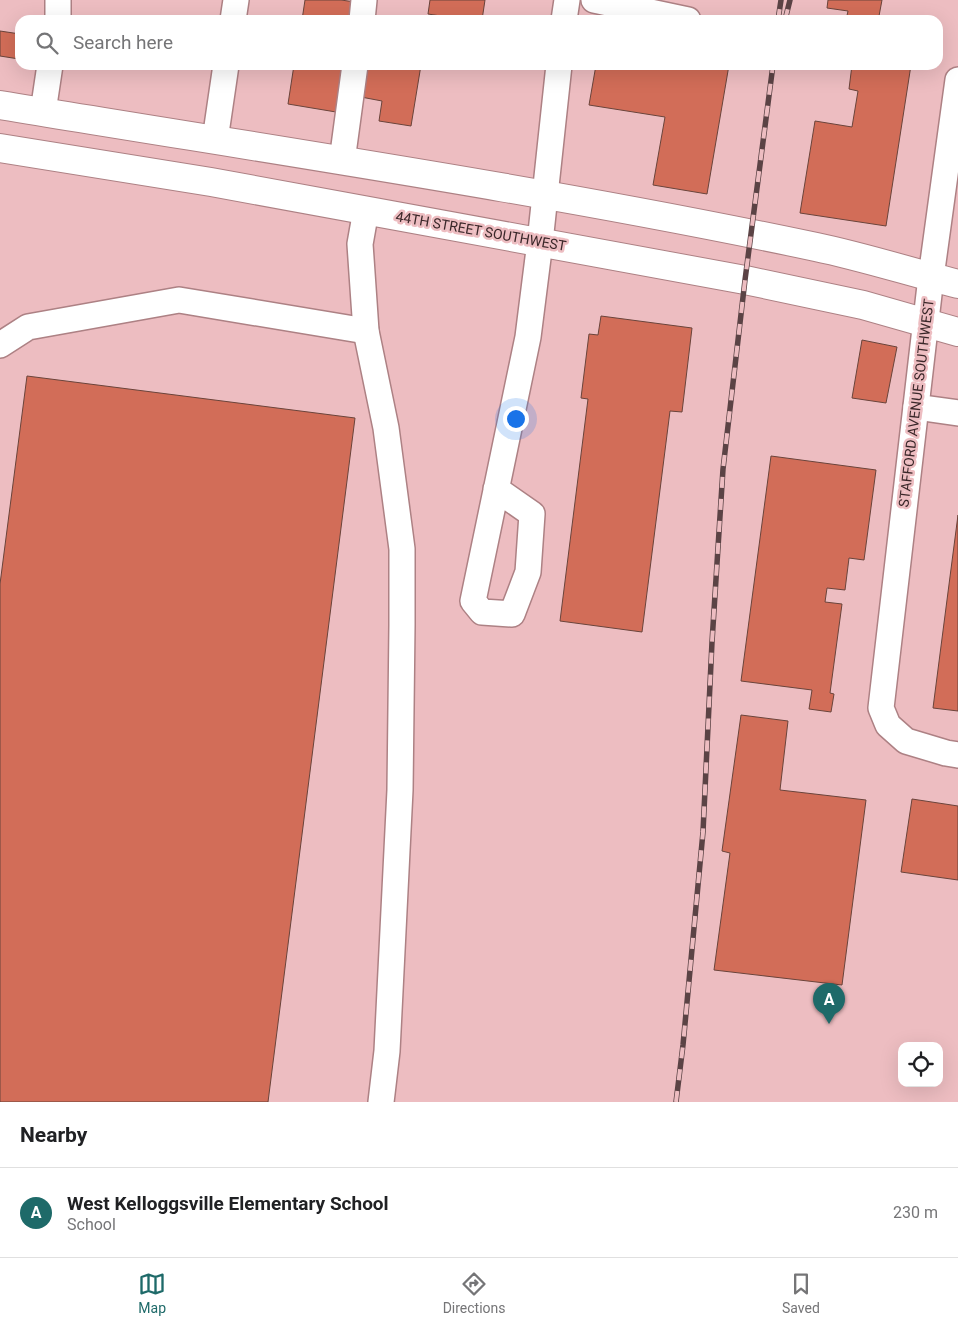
<!DOCTYPE html>
<html lang="en">
<head>
<meta charset="utf-8">
<style>
  :root { --surface:#fff; --page:#f6f6f6; --text:#202124; --muted:#757577; --line:#e0e0e0; --accent:#1e6a69 }
  body { margin:0; font-family:Roboto,sans-serif; background:var(--page); color:var(--text) }
  .controls { position:absolute; right:15px; bottom:15px; display:grid; overflow:hidden; border-radius:10px; box-shadow:0 5px 20px #0002 }
  .controls button { width:45px; height:45px; display:grid; place-items:center; padding:0; border:0; border-bottom:1px solid var(--line); background:var(--surface); color:var(--text); font:25px sans-serif }
  .you { position:absolute; left:515px; top:418px; width:18px; height:18px; margin:-12px; border:4px solid #fff; border-radius:50%; background:#1a73e8; box-shadow:0 0 0 8px #1a73e833 }
  .badge { display:grid; place-items:center; width:32px; height:32px; border-radius:50%; background:var(--accent); color:#fff; font-size:16px; font-weight:700 }
  .pin { position:absolute; translate:-50% -41px; filter:drop-shadow(0 1px 2px #0008) }
  .pin::after { content:''; position:absolute; top:26px; width:18px; height:15px; background:inherit; clip-path:polygon(0 0,100% 0,50% 100%) }
  .list { margin:0; padding:0; list-style:none }
  h2 { display:flex; justify-content:space-between; align-items:center; height:65px; margin:0; padding:0 20px; font-size:21px }
  h2 small { font-size:16px; font-weight:400; color:var(--muted) }
  .list li { display:grid; grid-template-columns:32px 1fr auto; gap:15px; align-items:center; box-sizing:border-box; height:90px; padding:0 20px; border-top:1px solid var(--line) }
  .list b { display:block; font-size:19px; white-space:nowrap }
  .list p { margin:0; font-size:16px; white-space:nowrap; color:var(--muted) }
  .list em { font-size:16px; font-style:normal; color:var(--muted) }
  .icon { flex:none; width:28px; height:28px; fill:none; stroke:currentColor; stroke-width:2; stroke-linecap:round; stroke-linejoin:round }
  .map { position:relative; flex:none; width:958px; height:1102px; overflow:hidden }
  .search { position:absolute; background:var(--surface); box-shadow:0 5px 20px #0002; left:15px; right:15px; top:15px; height:55px; display:flex; align-items:center; gap:12px; box-sizing:border-box; padding:0 18px; border-radius:15px; color:var(--muted); font-size:19px }
  .sheet { height:155px; background:var(--surface) }
  nav { display:flex; justify-content:space-around; align-items:center; box-sizing:border-box; height:70px; border-top:1px solid var(--line); background:var(--surface); font-size:14px; color:var(--muted) }
  nav a { display:grid; justify-items:center; gap:2px }
  nav .on { color:var(--accent) }
  .map>svg:first-child { display:block }
</style>
</head>
<body>
<div class="map">
<svg width="958" height="1102" viewBox="0 0 958 1102">
  <rect width="100%" height="100%" fill="#edbdc1"/>
  <g fill="#d26d58" stroke="#6a443b">
    <path d="M305,0H341L355,2L352,20H302Z"/>
    <path d="M430,0H485L482,20H466L428,14Z"/>
    <path d="M828,0H882L879,16L904,20H846L848,11L827,8Z"/>
    <path d="M0,31L20,34L19,59L0,56Z"/>
    <path d="M294,65H344L336,112L288,104Z"/>
    <path d="M366,65H421L411,126L379,121L382,101L361,97Z"/>
    <path d="M596,65H663L690,69V65H729L707,194L653,185L665,117L589,105Z"/>
    <path d="M852,65H911L886,226L800,213L815,121L852,127L858,91L849,89Z"/>
    <path d="M601,316L692,328L682,412L670,411L642,632L560,621L588,399L581,398L589,334L598,335Z"/>
    <path d="M862,340L897,347L886,403L852,398Z"/>
    <path d="M27,376L355,418L268,1102H0V584Z"/>
    <path d="M771,456L876,470L864,560L849,558L845,590L827,588L825,602L842,604L830,693L834,694L831,712L809,709L812,690L741,681Z"/>
    <path d="M958,515V711L933,708Z"/>
    <path d="M741,715L788,721L780,790L866,800L842,985L714,970L730,853L722,851Z"/>
    <path d="M912,799L958,806V880L901,872Z"/>
  </g>
  <g fill="none" stroke-linecap="round" stroke-linejoin="round">
    <g stroke="#ad8184" stroke-width="28">
      <g id="minor">
        <path d="M594,0L688,20"/>
        <path d="M58,20V0"/>
        <path d="M233,20L236,0"/>
        <path d="M362,20L364,0"/>
        <path d="M564,20L567,0"/>
        <path d="M958,80L931,277L881,708L888,725L906,741L946,753L958,755"/>
        <path d="M43,112L50,65"/>
        <path d="M215,140L226,65"/>
        <path d="M342,161L355,65"/>
        <path d="M366,210L360,244L366,331L386,428L402,549V625L400,790L387,1051L381,1102"/>
        <path d="M0,345L28,327L179,300L366,331"/>
        <path d="M916,407L958,413"/>
        <path d="M496,489L532,514L528,572L512,614L482,612L473,601L528,337L540,242L559,65"/>
      </g>
    </g>
    <g stroke="#ad8184" stroke-width="30">
      <g id="major">
        <path d="M0,105C272,150 546,190 816,247C864,257 910,272 958,284"/>
        <path d="M0,148L211,182L745,280L863,305L958,332"/>
      </g>
    </g>
    <use href="#minor" stroke="#fff" stroke-width="25"/>
    <use href="#major" stroke="#fff" stroke-width="28"/>
    <g stroke="#5b4345" stroke-width="5.5">
      <g id="rail">
        <path d="M778,20L781,0"/>
        <path d="M785,20L790,0"/>
        <path d="M676,1102L683,1045L703,832L712,642L723,469L745,280L773,65"/>
      </g>
    </g>
    <use href="#rail" stroke="#edbdc1" stroke-width="4" stroke-dasharray="11" stroke-linecap="butt"/>
  </g>
  <g text-anchor="middle" dominant-baseline="central" stroke-width="5" stroke-linejoin="round" paint-order="stroke">
    <g font-size="14" fill="#3a2729" stroke="#edbdc1">
      <text transform="translate(481 231) rotate(10)">44TH STREET SOUTHWEST</text>
      <text transform="translate(916 403) rotate(-83)">STAFFORD AVENUE SOUTHWEST</text>
    </g>
  </g>
</svg>
<div class="controls">
<button><svg class="icon" aria-label="locate" viewBox="0 0 24 24"><circle cx="12" cy="12" r="6"/><path d="M12 2v4M12 18v4M2 12h4M18 12h4"/></svg></button>
</div>
<div class="you"></div>
<div class="pin badge" style="left:829px;top:1024px">A</div>
<div class="search"><svg class="icon" aria-label="search" viewBox="0 0 24 24"><circle cx="10" cy="10" r="6"/><path d="M15 15l6 6"/></svg>Search here</div>
</div>
<section class="sheet">
<h2>Nearby<small></small></h2>
<ul class="list">
<li><span class="badge">A</span><div><b>West Kelloggsville Elementary School</b><p>School</p></div><em>230 m</em></li>
</ul>
</section>
<nav>
<a class="on"><svg class="icon" aria-label="map" viewBox="0 0 24 24"><path d="M3 6l6-2 6 2 6-2v14l-6 2-6-2-6 2zM9 4v14M15 6v14"/></svg>Map</a>
<a><svg class="icon" aria-label="directions" viewBox="0 0 24 24"><path d="M12 3l9 9-9 9-9-9zM9 14v-3h6M13 9l2 2-2 2"/></svg>Directions</a>
<a><svg class="icon" aria-label="saved" viewBox="0 0 24 24"><path d="M7 4h10v16l-5-4-5 4z"/></svg>Saved</a>
</nav>
</body>
</html>
